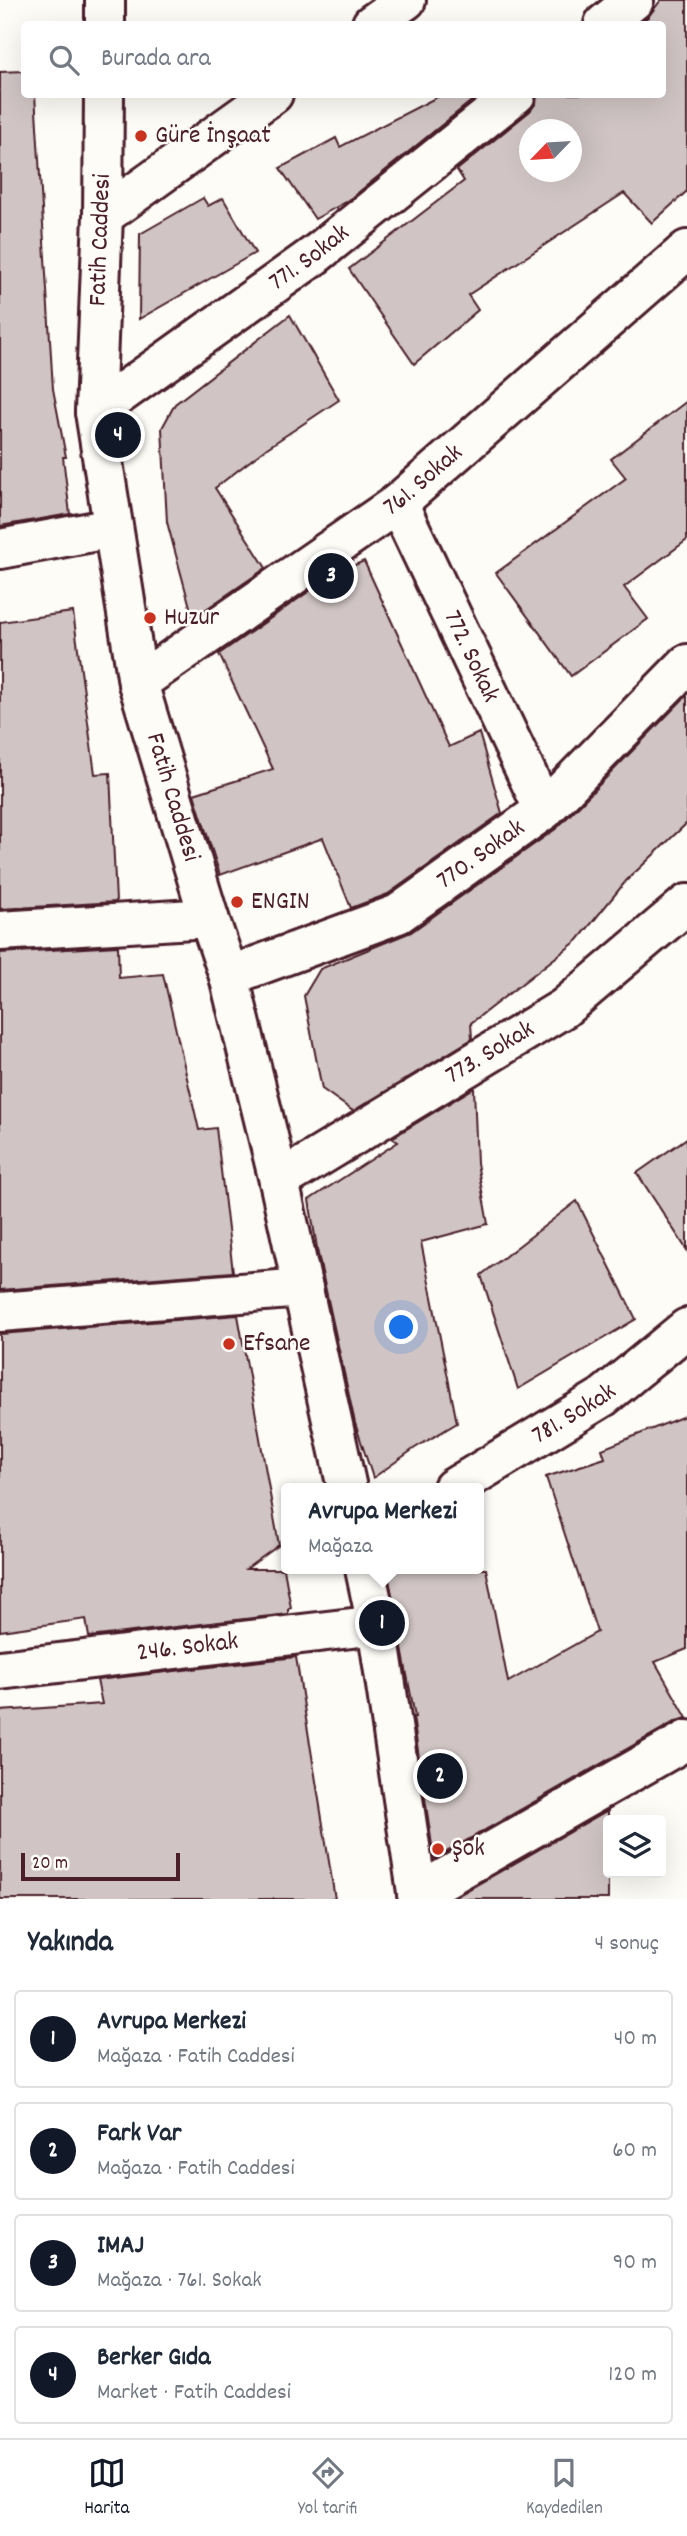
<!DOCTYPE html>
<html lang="tr">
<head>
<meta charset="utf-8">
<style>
  :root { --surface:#fff; --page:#f2f2f3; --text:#1f2937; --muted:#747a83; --line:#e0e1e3; --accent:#111827 }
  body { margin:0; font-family:Dekko,sans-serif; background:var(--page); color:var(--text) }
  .controls { position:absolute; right:21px; bottom:21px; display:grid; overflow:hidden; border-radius:7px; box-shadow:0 7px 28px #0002 }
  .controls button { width:63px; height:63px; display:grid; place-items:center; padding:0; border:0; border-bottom:2px solid var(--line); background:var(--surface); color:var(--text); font:35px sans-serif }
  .compass { position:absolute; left:519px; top:119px; width:63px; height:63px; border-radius:50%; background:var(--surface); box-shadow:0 7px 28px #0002; rotate:245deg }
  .scale { position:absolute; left:21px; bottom:18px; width:159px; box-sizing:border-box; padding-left:7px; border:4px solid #4a1f2b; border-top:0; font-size:19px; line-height:24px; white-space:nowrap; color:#4a1f2b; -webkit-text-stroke:5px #fdfcf7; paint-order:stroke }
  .you { position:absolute; left:402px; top:1328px; width:24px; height:24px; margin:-18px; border:5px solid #fff; border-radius:50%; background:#1a73e8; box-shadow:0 0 0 10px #1a73e833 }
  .badge { display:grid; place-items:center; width:46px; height:46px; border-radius:50%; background:var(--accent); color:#fff; font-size:23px; font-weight:700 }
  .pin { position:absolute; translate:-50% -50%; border:4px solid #fff; box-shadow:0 2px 7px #0006 }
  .popup { position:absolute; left:281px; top:1483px; width:203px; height:91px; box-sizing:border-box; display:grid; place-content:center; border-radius:7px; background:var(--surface); filter:drop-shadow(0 2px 5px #0005); font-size:23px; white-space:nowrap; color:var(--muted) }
  .popup b { font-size:26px; color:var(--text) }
  .popup::after { content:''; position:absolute; left:50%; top:100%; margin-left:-14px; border:14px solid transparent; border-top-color:var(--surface) }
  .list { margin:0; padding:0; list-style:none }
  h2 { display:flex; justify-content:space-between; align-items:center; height:91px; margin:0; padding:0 28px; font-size:30px }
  h2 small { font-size:23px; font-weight:400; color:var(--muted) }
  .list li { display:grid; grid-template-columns:46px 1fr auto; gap:21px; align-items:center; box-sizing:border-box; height:98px; margin:0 14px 14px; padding:0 14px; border:2px solid var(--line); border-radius:7px }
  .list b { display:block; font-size:26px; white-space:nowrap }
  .list p { margin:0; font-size:23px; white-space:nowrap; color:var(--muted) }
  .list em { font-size:23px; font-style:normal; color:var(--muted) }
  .icon { flex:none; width:38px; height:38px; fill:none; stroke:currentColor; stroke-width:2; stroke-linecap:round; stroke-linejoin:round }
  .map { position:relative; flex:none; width:687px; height:1899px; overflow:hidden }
  .search { position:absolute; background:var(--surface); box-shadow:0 7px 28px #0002; left:21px; right:21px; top:21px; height:77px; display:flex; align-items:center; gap:18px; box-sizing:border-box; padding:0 24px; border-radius:7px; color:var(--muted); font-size:26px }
  .sheet { height:539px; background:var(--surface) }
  nav { display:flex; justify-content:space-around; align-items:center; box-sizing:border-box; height:98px; border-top:2px solid var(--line); background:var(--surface); font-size:19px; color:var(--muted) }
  nav a { display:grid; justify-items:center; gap:4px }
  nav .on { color:var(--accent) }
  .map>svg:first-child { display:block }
</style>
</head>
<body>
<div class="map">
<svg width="687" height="1899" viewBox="0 0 687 1899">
  <rect width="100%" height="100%" fill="#fdfcf7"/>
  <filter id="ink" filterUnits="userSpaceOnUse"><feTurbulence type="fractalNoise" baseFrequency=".0143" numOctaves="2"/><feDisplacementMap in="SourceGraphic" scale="14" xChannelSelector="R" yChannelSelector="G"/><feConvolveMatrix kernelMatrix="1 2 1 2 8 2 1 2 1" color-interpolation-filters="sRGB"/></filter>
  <g filter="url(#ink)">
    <g fill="#d0c5c4" stroke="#4a1f2b" stroke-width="2" fill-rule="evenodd">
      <path d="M661,0H687V191L652,223L624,193L468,295L478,310L414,364L349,269L464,181L457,170L530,111L536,103L537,94H662V24H638L648,17ZM529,130H571V172H529Z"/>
      <path d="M24,71V94H35L53,389L66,457H63L70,514L0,526V72Z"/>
      <path d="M443,94H480L349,200L315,219L280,168L336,138L340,147Z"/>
      <path d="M203,198L208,206L223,198L255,253L139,319L140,234Z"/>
      <path d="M290,315L339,400L267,448L215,488L266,568L193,618L167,522L162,428L175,404Z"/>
      <path d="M687,401V540L624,587L648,619L571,676L496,573L626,478L611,459Z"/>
      <path d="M364,561L449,747L479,733L502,813L388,894L351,908L323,838L220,875L194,794L273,769L219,654L334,574Z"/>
      <path d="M73,612L95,774L110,773L116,902L0,909V622Z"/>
      <path d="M687,695V823L626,881L578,940L471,1023L472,1039L353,1111L322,1089L304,996L320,969L411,932L557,828Z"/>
      <path d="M118,946L119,978L163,974L199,1130L216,1128L233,1272L0,1290V953Z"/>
      <path d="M474,1088L477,1163L488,1224L421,1242L457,1423L415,1448L373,1478L355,1423L318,1254L309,1200L398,1142L392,1138Z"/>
      <path d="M687,1138V1250L637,1173Z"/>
      <path d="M577,1201L636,1319L518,1389L481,1275Z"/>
      <path d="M238,1315L279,1545L246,1569H284L291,1608L288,1609V1614L89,1637L86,1619L0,1631V1334Z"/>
      <path d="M687,1415V1649L655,1662L687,1718L676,1721L434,1859L413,1717H415L387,1569H486L508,1682L597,1632L546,1477L605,1458L602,1449Z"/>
      <path d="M296,1657L335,1899H0V1711L102,1704L97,1680Z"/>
      <path d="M608,1810V1899H452Z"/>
    </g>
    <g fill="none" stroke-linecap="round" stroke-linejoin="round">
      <g stroke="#4a1f2b" stroke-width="44">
        <g id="minor">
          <path d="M372,24L406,0"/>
          <path d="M604,24L634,0"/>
          <path d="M103,216L273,94"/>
          <path id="s1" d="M95,412L315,255L516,94"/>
          <path id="s2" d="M398,503L544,810"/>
          <path d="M0,549L113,528"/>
          <path id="s3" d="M138,683L398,503L687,250"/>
          <path d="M0,931L209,918"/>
          <path id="s4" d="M229,976L398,914L544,810L687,664"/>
          <path id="s5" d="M279,1181L564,1008L687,904"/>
          <path d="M0,1312L303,1288"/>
          <path id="s6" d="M453,1488L603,1397L687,1328"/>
          <path id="s7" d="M0,1670L377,1625"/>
          <path d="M417,1894L687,1740"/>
        </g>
      </g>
      <g stroke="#4a1f2b" stroke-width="44">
        <g id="secondary">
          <path d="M105,24V0"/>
          <path id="s8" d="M104,94L103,216L95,412L138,683L209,918L229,976L279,1181L347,1488"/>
          <path d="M365,1569L377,1625L418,1899"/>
        </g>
      </g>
      <use href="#minor" stroke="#fdfcf7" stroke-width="38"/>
      <use href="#secondary" stroke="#fdfcf7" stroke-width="38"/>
    </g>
  </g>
  <g fill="#c8321e" stroke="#fdfcf7" stroke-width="2.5">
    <circle cx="141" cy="136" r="7"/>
    <circle cx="150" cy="618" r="7"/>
    <circle cx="237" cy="902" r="7"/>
    <circle cx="229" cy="1344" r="7"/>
    <circle cx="438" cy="1849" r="7"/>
  </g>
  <g text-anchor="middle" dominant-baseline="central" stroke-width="5" stroke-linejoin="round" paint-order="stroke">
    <g font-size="26" fill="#4a1f2b" stroke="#fdfcf7" text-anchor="start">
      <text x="155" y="136">Güre İnşaat</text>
      <text x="164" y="618">Huzur</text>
      <text x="251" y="902">ENGIN</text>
      <text x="243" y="1344">Efsane</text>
      <text x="452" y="1849">Şok</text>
    </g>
    <g font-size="26" fill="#4a1f2b" stroke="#fdfcf7">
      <text transform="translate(101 240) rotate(-88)">Fatih Caddesi</text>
      <text stroke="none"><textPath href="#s1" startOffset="264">771. Sokak</textPath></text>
      <text stroke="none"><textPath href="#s3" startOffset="350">761. Sokak</textPath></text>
      <text stroke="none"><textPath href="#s2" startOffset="170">772. Sokak</textPath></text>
      <text stroke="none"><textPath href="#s8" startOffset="712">Fatih Caddesi</textPath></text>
      <text stroke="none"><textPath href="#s4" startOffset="282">770. Sokak</textPath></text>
      <text stroke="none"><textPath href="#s5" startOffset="247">773. Sokak</textPath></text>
      <text stroke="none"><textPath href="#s6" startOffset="142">781. Sokak</textPath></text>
      <text stroke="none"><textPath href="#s7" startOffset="189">246. Sokak</textPath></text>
    </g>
  </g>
</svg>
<div class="controls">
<button><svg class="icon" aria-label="layers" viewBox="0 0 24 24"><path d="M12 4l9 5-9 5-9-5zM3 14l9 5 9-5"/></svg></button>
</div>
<svg class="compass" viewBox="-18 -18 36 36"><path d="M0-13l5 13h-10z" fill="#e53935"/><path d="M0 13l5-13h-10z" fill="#747a83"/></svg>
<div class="scale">20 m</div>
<div class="you"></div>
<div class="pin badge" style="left:382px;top:1623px">1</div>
<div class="popup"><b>Avrupa Merkezi</b>Mağaza</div>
<div class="pin badge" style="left:440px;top:1776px">2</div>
<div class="pin badge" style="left:331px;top:576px">3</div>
<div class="pin badge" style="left:118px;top:435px">4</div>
<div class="search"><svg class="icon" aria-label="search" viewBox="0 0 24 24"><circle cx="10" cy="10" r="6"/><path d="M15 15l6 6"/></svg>Burada ara</div>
</div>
<section class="sheet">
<h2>Yakında<small>4 sonuç</small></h2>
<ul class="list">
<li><span class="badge">1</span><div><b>Avrupa Merkezi</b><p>Mağaza · Fatih Caddesi</p></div><em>40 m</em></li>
<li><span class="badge">2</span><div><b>Fark Var</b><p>Mağaza · Fatih Caddesi</p></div><em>60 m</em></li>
<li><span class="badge">3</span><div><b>IMAJ</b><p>Mağaza · 761. Sokak</p></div><em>90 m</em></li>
<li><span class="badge">4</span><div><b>Berker Gıda</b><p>Market · Fatih Caddesi</p></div><em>120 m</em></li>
</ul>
</section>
<nav>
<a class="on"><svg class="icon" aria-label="map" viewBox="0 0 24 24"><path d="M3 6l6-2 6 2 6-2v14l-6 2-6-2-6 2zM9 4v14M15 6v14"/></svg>Harita</a>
<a><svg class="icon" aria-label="directions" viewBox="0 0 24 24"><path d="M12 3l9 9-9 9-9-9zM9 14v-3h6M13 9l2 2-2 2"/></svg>Yol tarifi</a>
<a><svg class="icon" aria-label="saved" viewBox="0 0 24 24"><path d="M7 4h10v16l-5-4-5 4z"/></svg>Kaydedilen</a>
</nav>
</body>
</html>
